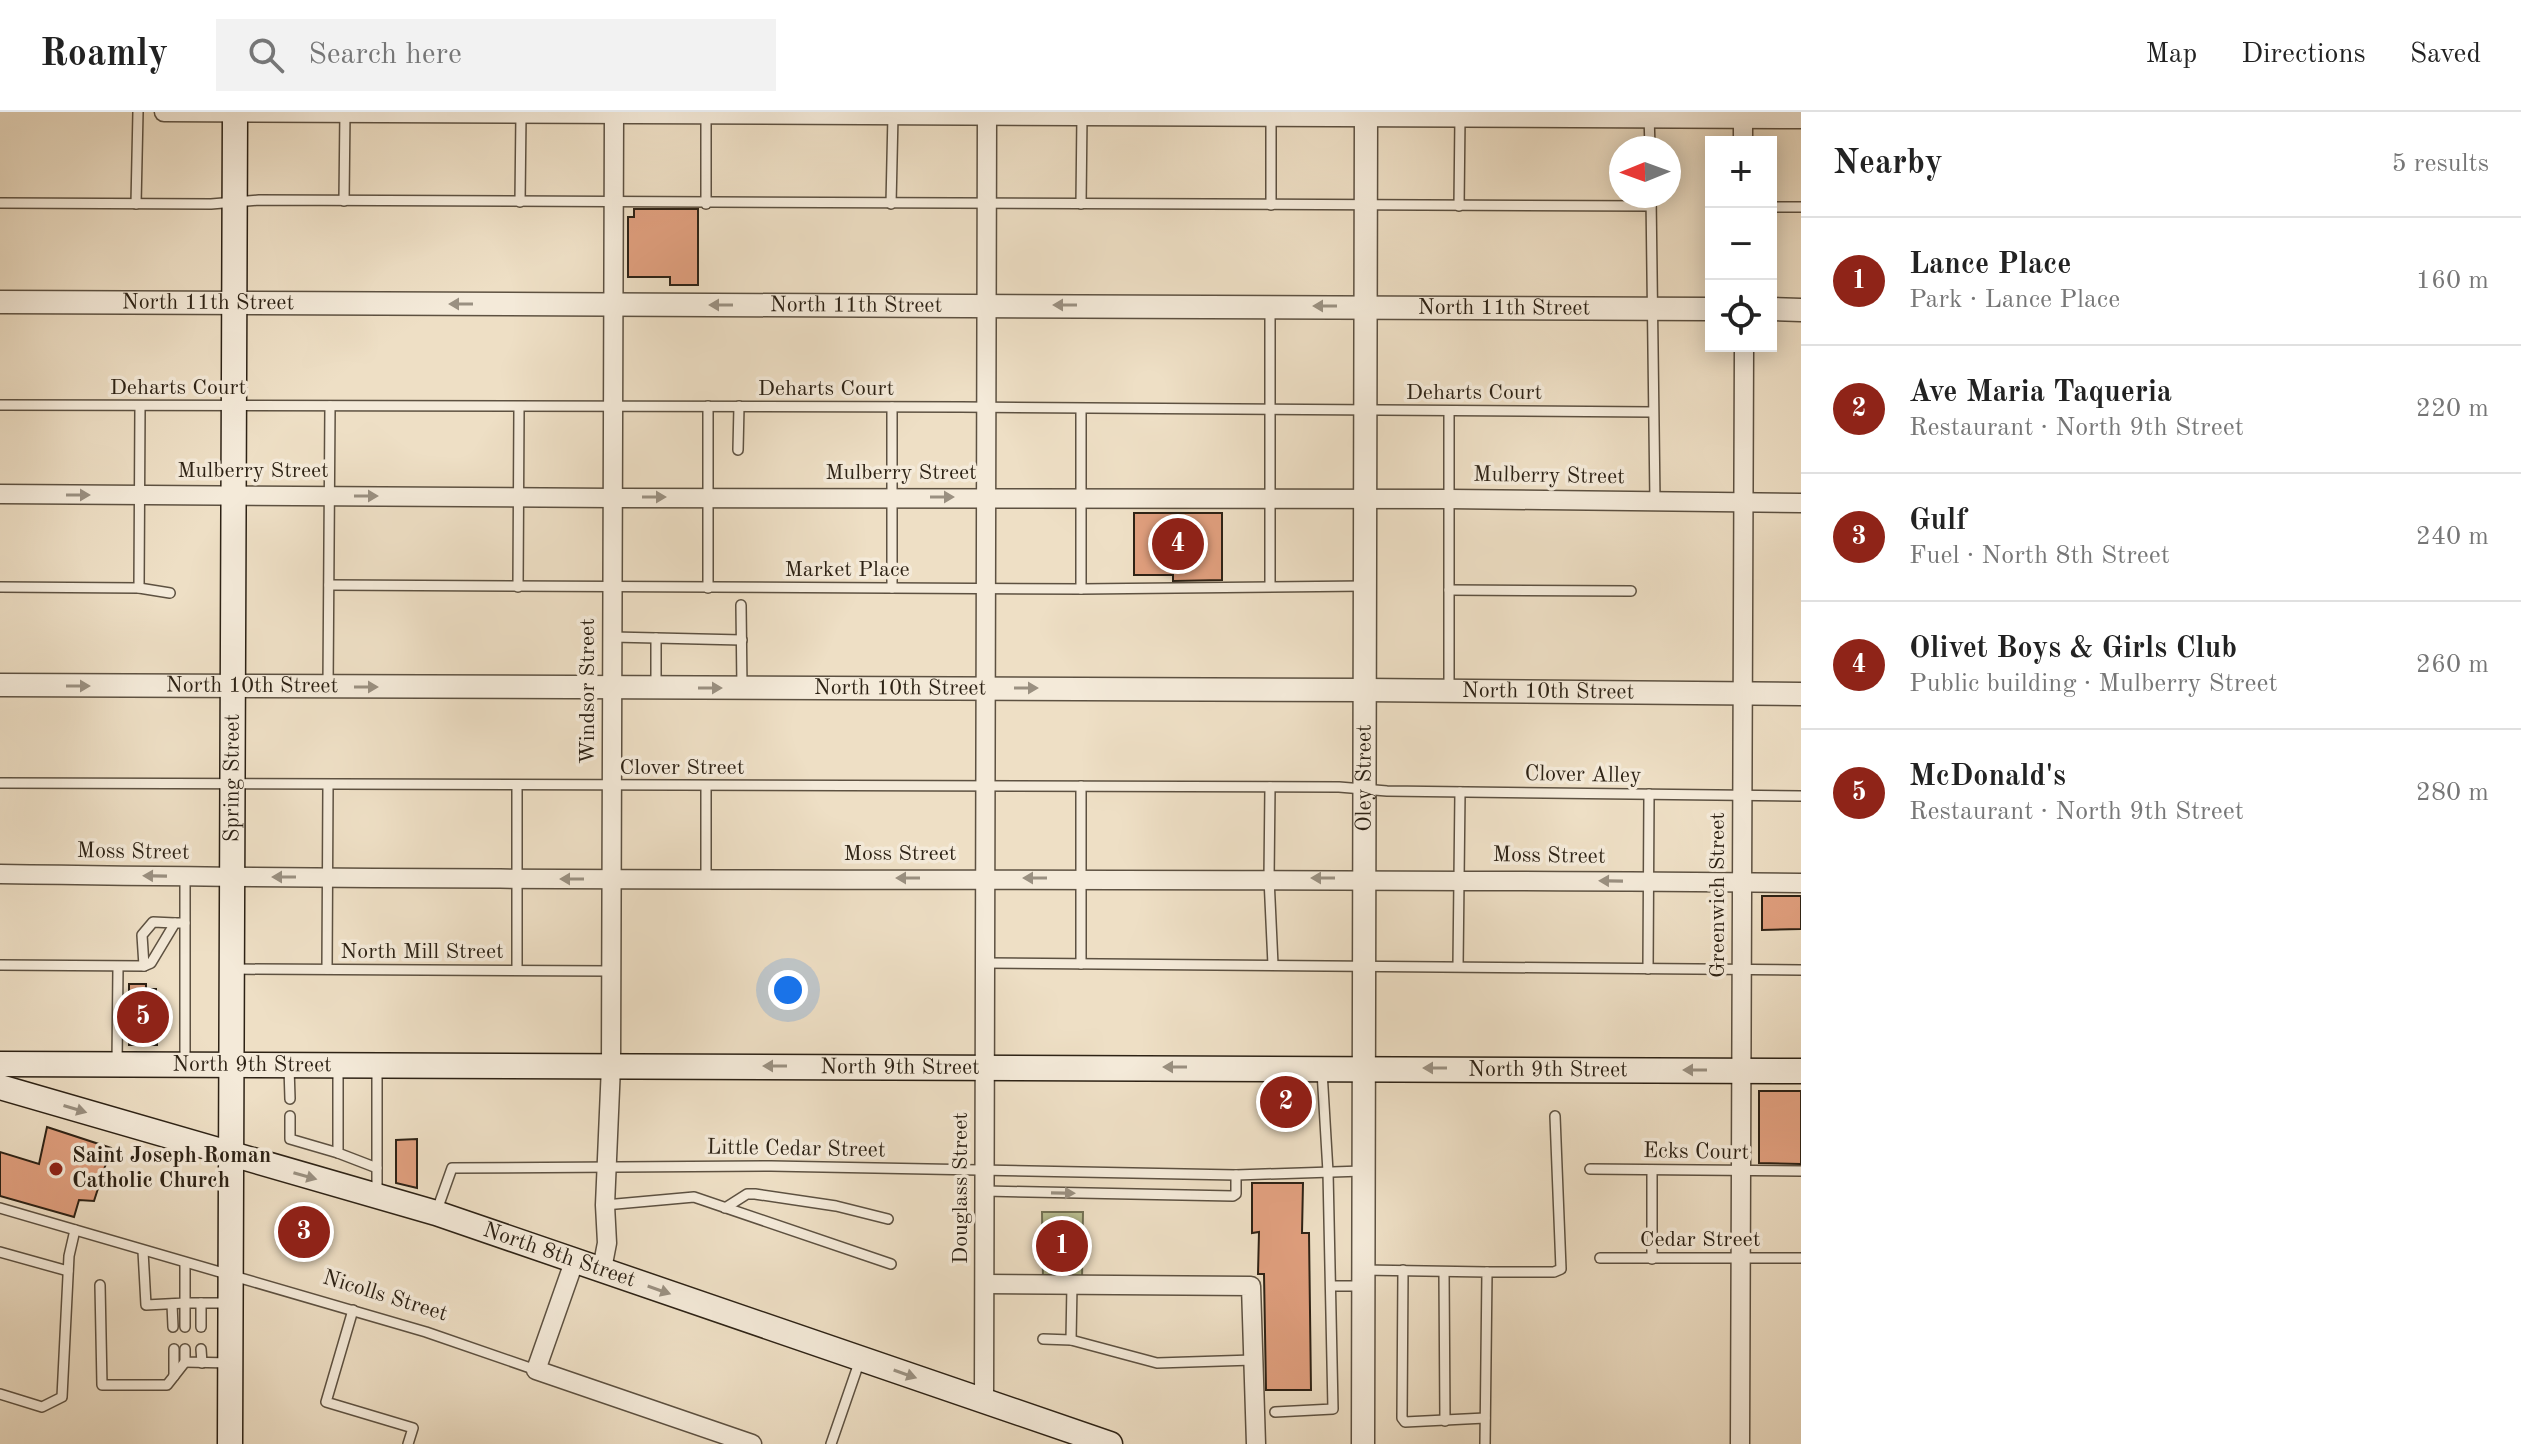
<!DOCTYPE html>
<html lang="en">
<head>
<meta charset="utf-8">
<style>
  :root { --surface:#fff; --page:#f2f2f2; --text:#222; --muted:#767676; --line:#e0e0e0; --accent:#8f2418 }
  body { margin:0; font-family:"Old Standard TT",serif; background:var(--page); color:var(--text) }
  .controls { position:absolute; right:24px; top:24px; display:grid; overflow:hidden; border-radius:0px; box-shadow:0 4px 20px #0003 }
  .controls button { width:72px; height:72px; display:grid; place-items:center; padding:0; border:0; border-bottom:2px solid var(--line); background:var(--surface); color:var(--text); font:40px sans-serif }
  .compass { position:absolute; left:1609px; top:24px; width:72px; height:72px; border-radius:50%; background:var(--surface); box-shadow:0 4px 20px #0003; rotate:269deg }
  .you { position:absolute; left:788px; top:878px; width:28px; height:28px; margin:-20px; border:6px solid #fff; border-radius:50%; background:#1a73e8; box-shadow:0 0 0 12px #1a73e833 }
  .badge { display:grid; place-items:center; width:52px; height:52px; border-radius:50%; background:var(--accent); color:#fff; font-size:26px; font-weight:700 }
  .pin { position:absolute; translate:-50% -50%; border:4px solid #fff; box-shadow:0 2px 8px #0006 }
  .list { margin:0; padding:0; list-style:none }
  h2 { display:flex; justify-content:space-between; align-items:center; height:104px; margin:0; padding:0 32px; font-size:34px }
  h2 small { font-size:26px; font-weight:400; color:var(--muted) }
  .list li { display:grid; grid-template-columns:52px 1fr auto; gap:24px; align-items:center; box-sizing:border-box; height:128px; padding:0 32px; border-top:2px solid var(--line) }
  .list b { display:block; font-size:30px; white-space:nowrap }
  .list p { margin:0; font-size:26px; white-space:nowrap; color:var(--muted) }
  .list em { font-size:26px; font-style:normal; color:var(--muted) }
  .icon { flex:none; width:44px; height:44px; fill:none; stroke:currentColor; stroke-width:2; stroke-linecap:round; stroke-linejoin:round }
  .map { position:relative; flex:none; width:1801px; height:1332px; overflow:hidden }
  header { display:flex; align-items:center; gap:48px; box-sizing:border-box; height:112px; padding:0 40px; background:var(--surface); border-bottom:2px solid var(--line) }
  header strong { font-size:38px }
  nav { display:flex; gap:44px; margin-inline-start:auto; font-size:28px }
  .search { width:560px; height:72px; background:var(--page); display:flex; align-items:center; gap:20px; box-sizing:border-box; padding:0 28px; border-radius:0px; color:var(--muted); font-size:30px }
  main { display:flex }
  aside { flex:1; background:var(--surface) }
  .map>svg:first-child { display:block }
</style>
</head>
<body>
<header>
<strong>Roamly</strong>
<div class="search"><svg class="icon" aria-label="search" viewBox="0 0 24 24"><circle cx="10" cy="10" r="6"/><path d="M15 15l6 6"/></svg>Search here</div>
<nav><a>Map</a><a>Directions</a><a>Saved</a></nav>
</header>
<main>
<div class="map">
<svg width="1801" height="1332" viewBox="0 0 1801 1332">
  <rect width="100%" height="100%" fill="#eedfc5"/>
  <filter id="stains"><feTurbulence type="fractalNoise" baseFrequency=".0025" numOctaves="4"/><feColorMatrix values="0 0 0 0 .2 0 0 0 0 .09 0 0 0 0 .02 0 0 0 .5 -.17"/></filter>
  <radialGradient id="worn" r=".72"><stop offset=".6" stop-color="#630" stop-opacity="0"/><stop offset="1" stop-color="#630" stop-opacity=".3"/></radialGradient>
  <path fill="#bcc192" stroke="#747254" stroke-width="2" d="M1042,1100H1083L1082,1168H1043Z"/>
  <g fill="#e09f7e" stroke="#2d2215" stroke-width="2">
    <path d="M634,97H698V173H670V165H628V105H634Z"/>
    <path d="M1134,401H1222V468L1173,469V463H1134Z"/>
    <path d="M1762,784H1801V817L1762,818Z"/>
    <path d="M129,872H146V877H156L157,933H129Z"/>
    <path d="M1759,979H1801V1052L1759,1051Z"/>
    <path d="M47,1015L111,1036L94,1089L79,1088L74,1105L0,1084V1040L39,1052Z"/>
    <path d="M417,1027V1076L396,1071V1028Z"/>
    <path d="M1252,1071H1303L1302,1121H1309L1311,1278H1266L1264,1162H1258L1259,1120L1252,1121Z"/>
  </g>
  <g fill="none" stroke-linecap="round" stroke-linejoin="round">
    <g stroke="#5d5141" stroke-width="12">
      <g id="service">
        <path d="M1649,3L1650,36"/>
        <path d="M706,4V92"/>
        <path d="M1651,84L1655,389"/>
        <path d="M344,89L345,0"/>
        <path d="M520,90L521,2"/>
        <path d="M0,91L211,92L259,88L1651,94"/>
        <path d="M136,92L138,0"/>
        <path d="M891,92L893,3"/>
        <path d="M1081,92L1082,3"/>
        <path d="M1271,93V3"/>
        <path d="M1459,94L1460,5"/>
        <path d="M1771,95H1801"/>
        <path d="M0,293L961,295L1652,300"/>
        <path d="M1081,298V477"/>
        <path d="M738,338L739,294"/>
        <path d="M329,473L1081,477L1365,474"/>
        <path d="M1270,474V197"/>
        <path d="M0,475L139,476L170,481"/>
        <path d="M518,475L519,296"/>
        <path d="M139,476L140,294"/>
        <path d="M708,476V294"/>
        <path d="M892,476V295"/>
        <path d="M1449,478L1631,479"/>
        <path d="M741,493L742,576"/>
        <path d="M613,525L742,528"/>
        <path d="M656,526V575"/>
        <path d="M328,575L330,294"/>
        <path d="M1449,578V299"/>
        <path d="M0,671L1339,675L1387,679L1801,684"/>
        <path d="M517,674V858"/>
        <path d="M1270,675L1269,766L1273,853"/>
        <path d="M706,766V675"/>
        <path d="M986,851L1801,858"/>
        <path d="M1081,852V674"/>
        <path d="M0,853L144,854L151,851L175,811H185"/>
        <path d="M144,854L142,823L153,810L175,811"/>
        <path d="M1458,854L1460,680"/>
        <path d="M232,857L611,859"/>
        <path d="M327,857L328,673"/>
        <path d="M1648,857L1649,682"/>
        <path d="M117,952L118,855"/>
        <path d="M185,953V765"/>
        <path d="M289,955L290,987"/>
        <path d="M338,955V1041L377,1056"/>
        <path d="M290,1004V1027L338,1041"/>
        <path d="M1590,1057L1801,1059"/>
        <path d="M985,1079L1233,1084L1236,1082V1063"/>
        <path d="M377,1082V954"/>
        <path d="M605,1093L694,1085L891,1152"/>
        <path d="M0,1096L426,1220L536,1258"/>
        <path d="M725,1096L747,1082H755L836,1094L888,1107"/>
        <path d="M437,1098L452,1056L771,1054L1236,1063L1363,1059"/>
        <path d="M143,1139L146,1193L185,1191V1151"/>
        <path d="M0,1140L68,1159"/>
        <path d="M1600,1146H1801"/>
        <path d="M1652,1147V1058"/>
        <path d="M1363,1158L1487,1160L1485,1332"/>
        <path d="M1403,1158L1402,1306L1405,1310L1485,1306"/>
        <path d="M1444,1160L1445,1309"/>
        <path d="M1487,1160H1554L1561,1157L1555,1004"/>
        <path d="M100,1173L102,1273H167L185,1250"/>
        <path d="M1331,1174H1363"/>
        <path d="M201,1191V1215"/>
        <path d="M172,1192L173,1215"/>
        <path d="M353,1198L326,1290L413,1316L408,1332"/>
        <path d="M185,1215V1191H230"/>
        <path d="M1043,1227L1071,1228L1157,1251L1253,1248"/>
        <path d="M1071,1228L1072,1173"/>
        <path d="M174,1237V1264"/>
        <path d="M185,1237V1250L230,1251"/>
        <path d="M201,1237L202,1251"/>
        <path d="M0,1282L42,1295L62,1285L69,1144L75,1118"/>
        <path d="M1275,1300L1333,1297L1328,1060L1322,959"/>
        <path d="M831,1332L860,1248"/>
      </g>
    </g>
    <g stroke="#5d5141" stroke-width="21">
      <g id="minor">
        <path d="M164,0L1801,7"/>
        <path d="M1743,0V30"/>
        <path d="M0,382L613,386L1449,387L1801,391"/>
        <path d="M0,762C600,771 1201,765 1801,771"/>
        <path d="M574,1150L536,1258L752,1332"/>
        <path d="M602,1157L607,1131L605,1093L611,954L614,0"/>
        <path d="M985,1172L1251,1174L1256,1332"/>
        <path d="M984,1288L987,0"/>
        <path d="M1740,1332L1744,234"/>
      </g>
    </g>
    <g stroke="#5d5141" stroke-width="25">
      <g id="tertiary">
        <path id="s1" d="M0,190L1711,197"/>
        <path d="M1771,197L1801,198"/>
        <path id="s2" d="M0,573L1365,578L1801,582"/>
        <path id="s3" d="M1363,1332L1366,0"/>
      </g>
    </g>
    <g stroke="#2d2215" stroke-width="27">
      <g id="secondary">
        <path id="s4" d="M0,952L1801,959"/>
        <path id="s5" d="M0,975L436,1101L1110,1332"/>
        <path id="s6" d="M230,1332L235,0"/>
      </g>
    </g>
    <use href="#service" stroke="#f4ead9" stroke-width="9"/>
    <use href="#minor" stroke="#f4ead9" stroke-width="18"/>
    <use href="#tertiary" stroke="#f4ead9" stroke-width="22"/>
    <use href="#secondary" stroke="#f4ead9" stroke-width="24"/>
  </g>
  <defs><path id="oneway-solid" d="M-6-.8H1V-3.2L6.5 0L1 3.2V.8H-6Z" transform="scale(2)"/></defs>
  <g fill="#9a9081">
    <use href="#oneway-solid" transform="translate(461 192) rotate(-180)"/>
    <use href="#oneway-solid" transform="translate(721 193) rotate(-180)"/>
    <use href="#oneway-solid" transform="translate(1065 193) rotate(-180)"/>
    <use href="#oneway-solid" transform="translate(1325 194) rotate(-180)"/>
    <use href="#oneway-solid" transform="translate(78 383)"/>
    <use href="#oneway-solid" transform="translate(366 384)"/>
    <use href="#oneway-solid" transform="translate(654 385)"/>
    <use href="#oneway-solid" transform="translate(942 385)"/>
    <use href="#oneway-solid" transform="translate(78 574)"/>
    <use href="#oneway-solid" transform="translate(366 575)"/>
    <use href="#oneway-solid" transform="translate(710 576)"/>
    <use href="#oneway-solid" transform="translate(1026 576)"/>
    <use href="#oneway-solid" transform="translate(155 764) rotate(-179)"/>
    <use href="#oneway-solid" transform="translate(284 765) rotate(-180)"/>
    <use href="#oneway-solid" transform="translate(908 766) rotate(180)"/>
    <use href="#oneway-solid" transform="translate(1035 766) rotate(-180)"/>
    <use href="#oneway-solid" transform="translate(1323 766) rotate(180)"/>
    <use href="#oneway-solid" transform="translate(572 767) rotate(-180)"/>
    <use href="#oneway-solid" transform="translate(1611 769) rotate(-179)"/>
    <use href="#oneway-solid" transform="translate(775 954) rotate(180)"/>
    <use href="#oneway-solid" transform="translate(1175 955) rotate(-180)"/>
    <use href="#oneway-solid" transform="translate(1435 956) rotate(-180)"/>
    <use href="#oneway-solid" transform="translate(1695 958) rotate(-180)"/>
    <use href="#oneway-solid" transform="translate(75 997) rotate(17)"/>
    <use href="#oneway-solid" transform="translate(305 1064) rotate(16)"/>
    <use href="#oneway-solid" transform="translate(1063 1081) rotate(1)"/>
    <use href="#oneway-solid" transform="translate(659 1178) rotate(19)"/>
    <use href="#oneway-solid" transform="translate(905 1262) rotate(19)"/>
  </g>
  <circle fill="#8f2418" stroke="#f4ead9" stroke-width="3" cx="56" cy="1057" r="8"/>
  <g text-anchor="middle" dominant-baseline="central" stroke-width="7" stroke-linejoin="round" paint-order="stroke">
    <g font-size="22" fill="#2d2215" stroke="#f4ead9">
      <text stroke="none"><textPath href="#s1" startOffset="208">North 11th Street</textPath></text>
      <text stroke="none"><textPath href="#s1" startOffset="856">North 11th Street</textPath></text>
      <text stroke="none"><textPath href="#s1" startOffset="1504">North 11th Street</textPath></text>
      <text x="178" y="276">Deharts Court</text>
      <text x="826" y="277">Deharts Court</text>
      <text x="1474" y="281">Deharts Court</text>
      <text x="253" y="359">Mulberry Street</text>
      <text x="901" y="361">Mulberry Street</text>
      <text transform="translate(1549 364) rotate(1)">Mulberry Street</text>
      <text x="847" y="458">Market Place</text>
      <text stroke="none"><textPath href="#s2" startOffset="252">North 10th Street</textPath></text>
      <text stroke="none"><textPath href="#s2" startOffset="900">North 10th Street</textPath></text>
      <text transform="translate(588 579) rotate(-90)">Windsor Street</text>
      <text stroke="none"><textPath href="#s2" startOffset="1548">North 10th Street</textPath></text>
      <text x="682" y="656">Clover Street</text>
      <text transform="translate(1583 663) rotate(1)">Clover Alley</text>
      <text stroke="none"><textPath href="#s6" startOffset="666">Spring Street</textPath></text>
      <text stroke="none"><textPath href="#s3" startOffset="666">Oley Street</textPath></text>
      <text transform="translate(133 740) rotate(1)">Moss Street</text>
      <text x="900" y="742">Moss Street</text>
      <text transform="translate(1549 744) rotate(1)">Moss Street</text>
      <text transform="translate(1718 783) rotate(-90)">Greenwich Street</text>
      <text x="422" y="840">North Mill Street</text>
      <text stroke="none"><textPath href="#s4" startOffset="252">North 9th Street</textPath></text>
      <text stroke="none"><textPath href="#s4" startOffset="900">North 9th Street</textPath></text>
      <text stroke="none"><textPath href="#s4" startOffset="1548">North 9th Street</textPath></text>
      <text transform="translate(796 1037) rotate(1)">Little Cedar Street</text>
      <text transform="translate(1696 1040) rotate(1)">Ecks Court</text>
      <text transform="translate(961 1076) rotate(-90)">Douglass Street</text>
      <text x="1700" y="1128">Cedar Street</text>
      <text stroke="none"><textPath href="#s5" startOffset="584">North 8th Street</textPath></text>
      <text transform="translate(385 1184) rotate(17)">Nicolls Street</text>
    </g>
    <g font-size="22" font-weight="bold" fill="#2d2215" stroke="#f4ead9" text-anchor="start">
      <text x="72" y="1044">Saint Joseph Roman<tspan x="72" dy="25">Catholic Church</tspan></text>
    </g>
  </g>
  <rect width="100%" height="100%" filter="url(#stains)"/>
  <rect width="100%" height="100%" fill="url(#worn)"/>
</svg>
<div class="controls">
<button>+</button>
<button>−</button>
<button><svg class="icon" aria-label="locate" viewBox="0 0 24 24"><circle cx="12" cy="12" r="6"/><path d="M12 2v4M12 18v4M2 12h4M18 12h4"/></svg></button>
</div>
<svg class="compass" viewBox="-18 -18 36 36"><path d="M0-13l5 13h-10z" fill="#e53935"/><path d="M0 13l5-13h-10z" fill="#767676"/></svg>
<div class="you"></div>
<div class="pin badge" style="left:1062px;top:1134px">1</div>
<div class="pin badge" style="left:1286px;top:990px">2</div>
<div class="pin badge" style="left:304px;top:1120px">3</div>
<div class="pin badge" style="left:1178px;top:432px">4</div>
<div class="pin badge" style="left:143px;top:905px">5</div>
</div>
<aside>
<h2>Nearby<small>5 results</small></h2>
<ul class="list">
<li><span class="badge">1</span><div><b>Lance Place</b><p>Park · Lance Place</p></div><em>160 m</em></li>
<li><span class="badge">2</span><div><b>Ave Maria Taqueria</b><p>Restaurant · North 9th Street</p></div><em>220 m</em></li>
<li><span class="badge">3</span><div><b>Gulf</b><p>Fuel · North 8th Street</p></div><em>240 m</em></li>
<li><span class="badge">4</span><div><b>Olivet Boys &amp; Girls Club</b><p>Public building · Mulberry Street</p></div><em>260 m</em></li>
<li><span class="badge">5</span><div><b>McDonald's</b><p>Restaurant · North 9th Street</p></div><em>280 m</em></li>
</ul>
</aside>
</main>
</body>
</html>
